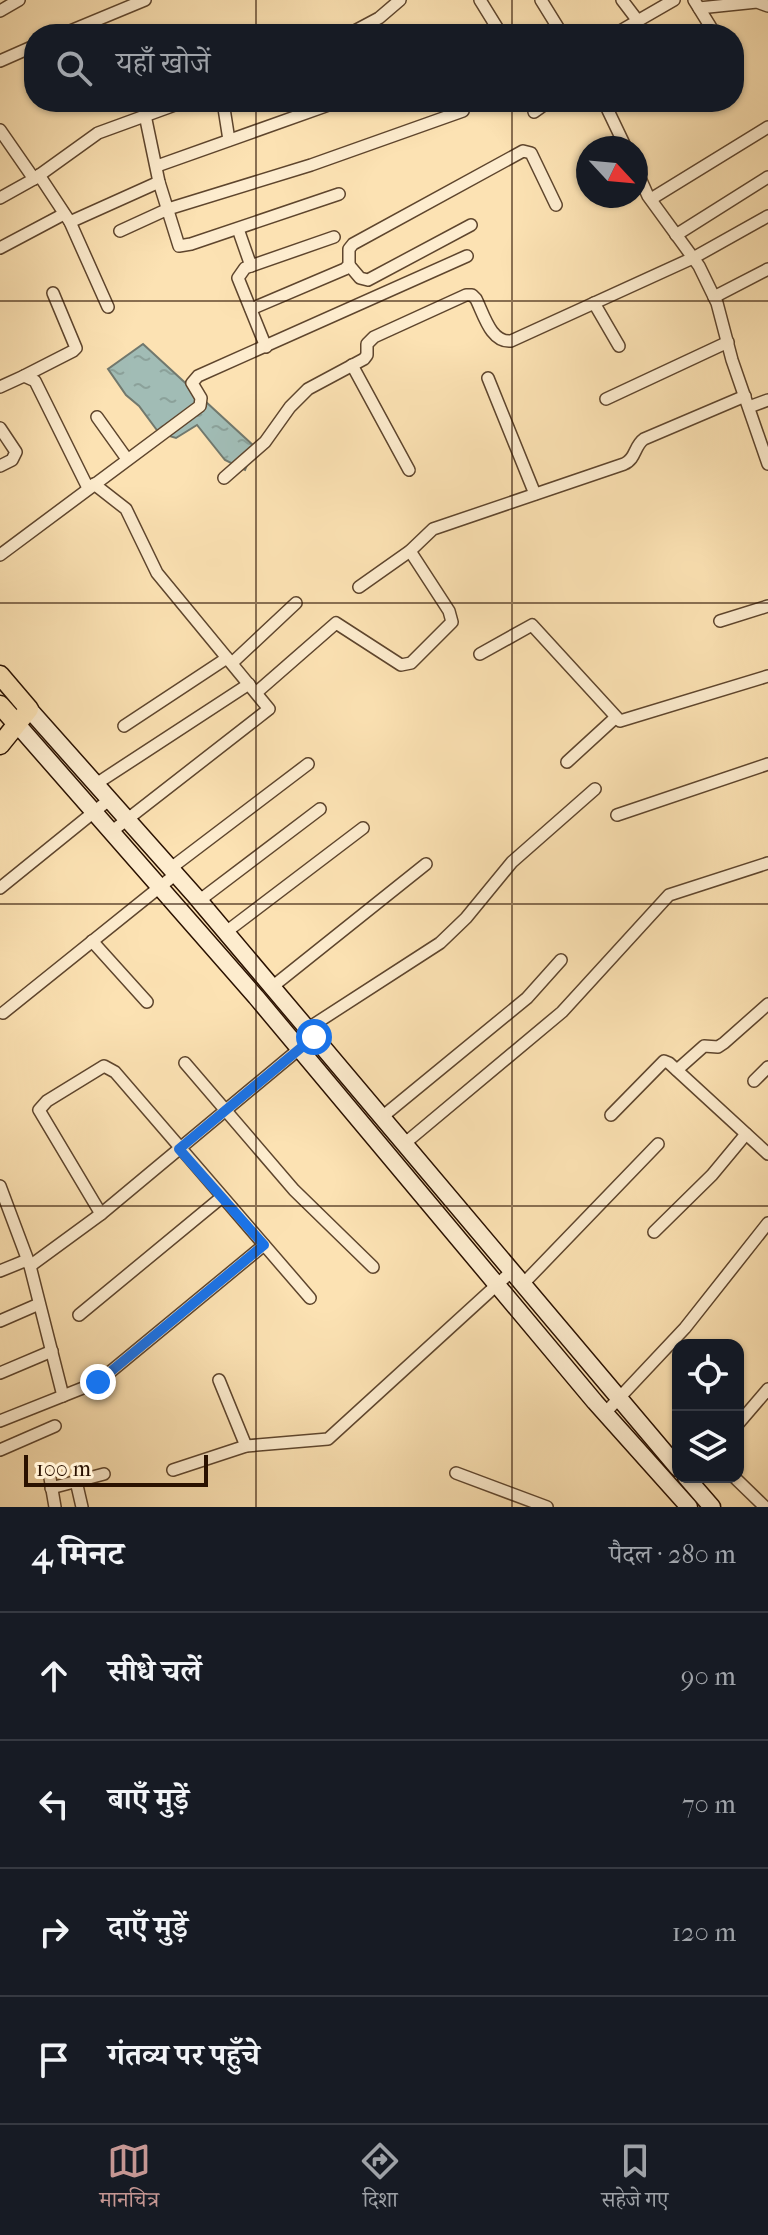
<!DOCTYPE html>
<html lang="hi">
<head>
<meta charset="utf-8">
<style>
  :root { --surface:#171b24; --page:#20242c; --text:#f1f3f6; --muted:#9ea1a6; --line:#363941; --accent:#c59692 }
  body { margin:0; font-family:"IM FELL French Canon","Noto Serif Devanagari",serif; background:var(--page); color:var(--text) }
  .controls { position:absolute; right:24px; bottom:24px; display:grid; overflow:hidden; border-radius:16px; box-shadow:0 2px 6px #0004 }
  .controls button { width:72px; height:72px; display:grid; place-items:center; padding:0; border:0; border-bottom:2px solid var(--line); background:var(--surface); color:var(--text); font:40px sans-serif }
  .compass { position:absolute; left:576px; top:136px; width:72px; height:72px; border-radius:50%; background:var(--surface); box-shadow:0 2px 6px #0004; rotate:116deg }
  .scale { position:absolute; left:24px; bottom:20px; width:184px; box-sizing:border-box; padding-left:8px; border:4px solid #2a1100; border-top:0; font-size:22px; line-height:28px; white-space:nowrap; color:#2a1100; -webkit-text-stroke:6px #fdecce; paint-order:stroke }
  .stop { position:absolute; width:24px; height:24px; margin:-18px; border:6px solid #1a73e8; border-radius:50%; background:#fff }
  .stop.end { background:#1a73e8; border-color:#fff; box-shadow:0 2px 8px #0008 }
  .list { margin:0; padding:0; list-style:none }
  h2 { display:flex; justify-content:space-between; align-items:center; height:104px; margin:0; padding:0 32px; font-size:34px }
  h2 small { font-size:26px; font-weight:400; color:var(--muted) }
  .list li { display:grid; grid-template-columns:52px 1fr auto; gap:24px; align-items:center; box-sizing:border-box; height:128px; padding:0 32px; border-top:2px solid var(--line) }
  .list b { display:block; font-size:30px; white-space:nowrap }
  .list em { font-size:26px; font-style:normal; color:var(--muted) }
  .icon { flex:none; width:44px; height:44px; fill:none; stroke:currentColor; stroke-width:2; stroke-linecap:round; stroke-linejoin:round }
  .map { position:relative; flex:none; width:768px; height:1507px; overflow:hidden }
  .search { position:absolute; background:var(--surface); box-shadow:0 2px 6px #0004; left:24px; right:24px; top:24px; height:88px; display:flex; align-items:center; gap:20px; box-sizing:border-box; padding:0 28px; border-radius:32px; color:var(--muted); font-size:30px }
  .sheet { height:616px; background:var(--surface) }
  nav { display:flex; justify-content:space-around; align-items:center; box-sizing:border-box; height:112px; border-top:2px solid var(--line); background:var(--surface); font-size:22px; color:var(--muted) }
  nav a { display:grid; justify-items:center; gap:4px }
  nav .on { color:var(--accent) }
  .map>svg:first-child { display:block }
</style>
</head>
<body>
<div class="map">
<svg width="768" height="1507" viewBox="0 0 768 1507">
  <defs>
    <pattern id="water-ripples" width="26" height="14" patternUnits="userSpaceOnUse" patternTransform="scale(2)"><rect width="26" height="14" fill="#a1bcb5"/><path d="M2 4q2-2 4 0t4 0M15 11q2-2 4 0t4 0" fill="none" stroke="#8ba19a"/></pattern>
  </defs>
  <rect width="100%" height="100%" fill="#fce2b3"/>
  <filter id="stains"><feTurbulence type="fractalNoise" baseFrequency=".0025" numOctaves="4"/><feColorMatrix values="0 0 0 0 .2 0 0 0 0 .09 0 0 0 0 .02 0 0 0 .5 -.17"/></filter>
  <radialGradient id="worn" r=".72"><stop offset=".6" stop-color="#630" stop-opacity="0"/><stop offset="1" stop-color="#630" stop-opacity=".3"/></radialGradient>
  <path fill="url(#water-ripples)" stroke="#71786d" stroke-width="2" d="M143,344L255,447L245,470L225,460L197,425L176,438L159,433L139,406L126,395L108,369Z"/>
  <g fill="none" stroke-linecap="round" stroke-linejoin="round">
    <g stroke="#5e452d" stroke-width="14">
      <g id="street">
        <path d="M480,0L501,34"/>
        <path d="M541,0L562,34"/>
        <path d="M622,0L638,21"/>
        <path d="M694,0L715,34"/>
        <path d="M699,8L757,2L768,6"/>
        <path d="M0,11L19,0"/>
        <path d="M63,34L145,0"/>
        <path d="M349,34L379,18L400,0"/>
        <path d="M615,34L674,0"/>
        <path d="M0,61L34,46"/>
        <path d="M223,102L229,140"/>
        <path d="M604,102L626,148"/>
        <path d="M534,112L548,102"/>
        <path d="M145,115L159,182L179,246L191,244L339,194"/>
        <path d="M0,130L34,179"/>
        <path d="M157,166L337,102"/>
        <path d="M636,169L648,196L699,266L717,303L732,360L768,464"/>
        <path d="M39,175L70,222L108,307"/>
        <path d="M0,198L34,179L98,133L183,102"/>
        <path d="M651,199L768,127"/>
        <path d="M70,222L159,182"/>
        <path d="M238,229L251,266"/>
        <path d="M120,231L168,209L311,165L463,111"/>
        <path d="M676,235L768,177"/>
        <path d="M0,248L64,214"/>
        <path d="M349,265L360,278L368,280L471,225"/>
        <path d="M714,297L768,269"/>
        <path d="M594,303L619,346"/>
        <path d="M251,309L345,269L349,265V249L353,244L523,151L531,153L556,205"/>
        <path d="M266,347L238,278L245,268L334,237"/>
        <path d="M352,365L409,470"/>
        <path d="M24,376L73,351L76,348L53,293"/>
        <path d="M488,378L535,494"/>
        <path d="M0,387L24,376L35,381L88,488"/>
        <path d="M606,399L728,342"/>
        <path d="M749,407L768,400"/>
        <path d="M97,417L127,459"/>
        <path d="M0,428L16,452L12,460L0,466"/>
        <path d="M224,478L265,442L290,407L308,389L364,359L367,355V344L374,337L466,295H472L476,299C484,315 491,343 511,341L693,258L768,216"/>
        <path d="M94,484L126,509L157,573L269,709L111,832"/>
        <path d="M0,555L200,406L201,398L192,383L198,376L467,256"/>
        <path d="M359,587L410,551L433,529L624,464C636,459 634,446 644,439L745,396"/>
        <path d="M720,621L768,606"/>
        <path d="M480,654L532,625L620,721L768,676"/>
        <path d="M232,663L296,603"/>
        <path d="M257,692L336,623L401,665L411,663L452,622L449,611L410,551"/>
        <path d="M124,726L227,658"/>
        <path d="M567,762L615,718"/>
        <path d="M96,784L249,684"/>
        <path d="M617,815L768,764"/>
        <path d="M171,868L308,764"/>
        <path d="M0,888L110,799"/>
        <path d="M200,900L320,809"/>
        <path d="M226,932L363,828"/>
        <path d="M92,941L147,1002"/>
        <path d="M272,987L426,864"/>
        <path d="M3,1013L176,874"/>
        <path d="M307,1029L440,943L466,918L512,862L595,789"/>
        <path d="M185,1063L294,1190L373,1267"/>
        <path d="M677,1070L704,1046L718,1047L724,1043L768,1004"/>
        <path d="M754,1081L768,1067"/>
        <path d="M611,1115L664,1061L669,1063L768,1154"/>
        <path d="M382,1117L527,998L561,960"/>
        <path d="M404,1144L562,1012L669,895L768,863"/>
        <path d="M0,1186L30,1266L63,1396"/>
        <path d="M101,1214L39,1110L47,1101L104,1066L115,1072L310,1298"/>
        <path d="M654,1232L712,1175L746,1134"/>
        <path d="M30,1266L101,1214L304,1045"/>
        <path d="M0,1271L27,1260"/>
        <path d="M522,1285L658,1144"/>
        <path d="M79,1315L222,1197"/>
        <path d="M0,1321L39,1304"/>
        <path d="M0,1373L52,1351"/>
        <path d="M219,1380L246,1446"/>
        <path d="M605,1413L685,1328L768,1223"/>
        <path d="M0,1421L98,1382L264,1245"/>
        <path d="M738,1424L768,1389"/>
        <path d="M0,1450L55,1426"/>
        <path d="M173,1470L246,1446L328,1439L511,1272"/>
        <path d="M49,1472L55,1507"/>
        <path d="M456,1473L547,1507"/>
        <path d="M734,1477L765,1507"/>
        <path d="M76,1481L82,1507"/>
        <path d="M51,1488L104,1474"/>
      </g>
    </g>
    <g stroke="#2a1100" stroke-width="19">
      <g id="secondary">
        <path d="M29,709L197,898L678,1468"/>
        <path d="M16,723L256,997L595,1402L689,1507"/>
        <path d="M686,1477L712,1507"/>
      </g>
    </g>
    <g stroke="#2a1100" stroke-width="21">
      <g id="primary">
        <path d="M0,675L29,709L0,745"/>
        <path d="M0,705L16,723"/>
      </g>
    </g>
    <use href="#street" stroke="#fdecce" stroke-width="11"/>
    <use href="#secondary" stroke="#fdecce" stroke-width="16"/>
    <use href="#primary" stroke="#fce2b3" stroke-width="18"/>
  </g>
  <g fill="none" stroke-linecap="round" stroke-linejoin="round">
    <path stroke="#1a73e8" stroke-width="10" d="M98,1382L264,1245L179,1149L314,1037"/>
  </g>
  <path fill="none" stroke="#2a1100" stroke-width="2" stroke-opacity="0.55" d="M256,0V34M512,0V34M256,102V1507M512,102V1507M0,301H768M0,603H768M0,904H768M0,1206H768"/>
  <rect width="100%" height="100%" filter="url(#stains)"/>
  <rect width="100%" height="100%" fill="url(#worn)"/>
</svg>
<div class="controls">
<button><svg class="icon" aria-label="locate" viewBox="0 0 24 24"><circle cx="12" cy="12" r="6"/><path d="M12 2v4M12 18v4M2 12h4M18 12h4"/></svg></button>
<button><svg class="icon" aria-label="layers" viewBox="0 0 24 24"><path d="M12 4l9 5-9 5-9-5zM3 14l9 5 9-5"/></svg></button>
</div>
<svg class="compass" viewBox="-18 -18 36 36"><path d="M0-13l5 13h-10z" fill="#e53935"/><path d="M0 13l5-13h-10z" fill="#9ea1a6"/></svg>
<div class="scale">100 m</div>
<div class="stop" style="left:314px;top:1037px"></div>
<div class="stop end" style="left:98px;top:1382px"></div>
<div class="search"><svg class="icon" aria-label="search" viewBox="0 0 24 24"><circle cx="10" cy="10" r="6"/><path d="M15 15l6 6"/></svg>यहाँ खोजें</div>
</div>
<section class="sheet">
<h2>4 मिनट<small>पैदल · 280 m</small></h2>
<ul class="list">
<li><svg class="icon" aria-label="ahead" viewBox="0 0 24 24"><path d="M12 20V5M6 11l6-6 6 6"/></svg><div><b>सीधे चलें</b></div><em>90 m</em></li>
<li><svg class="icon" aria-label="left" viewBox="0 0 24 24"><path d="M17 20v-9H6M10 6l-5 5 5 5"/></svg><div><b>बाएँ मुड़ें</b></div><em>70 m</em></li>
<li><svg class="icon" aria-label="right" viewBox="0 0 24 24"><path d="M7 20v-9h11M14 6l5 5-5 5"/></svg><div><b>दाएँ मुड़ें</b></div><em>120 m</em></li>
<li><svg class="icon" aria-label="arrive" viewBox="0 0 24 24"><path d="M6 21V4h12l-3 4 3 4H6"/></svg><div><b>गंतव्य पर पहुँचे</b></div></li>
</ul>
</section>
<nav>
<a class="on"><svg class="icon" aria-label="map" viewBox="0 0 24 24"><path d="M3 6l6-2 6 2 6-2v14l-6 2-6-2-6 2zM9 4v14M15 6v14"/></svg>मानचित्र</a>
<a><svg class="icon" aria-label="directions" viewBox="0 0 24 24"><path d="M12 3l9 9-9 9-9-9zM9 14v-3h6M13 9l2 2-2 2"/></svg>दिशा</a>
<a><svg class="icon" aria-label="saved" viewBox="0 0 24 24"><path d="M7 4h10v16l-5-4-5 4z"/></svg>सहेजे गए</a>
</nav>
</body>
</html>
